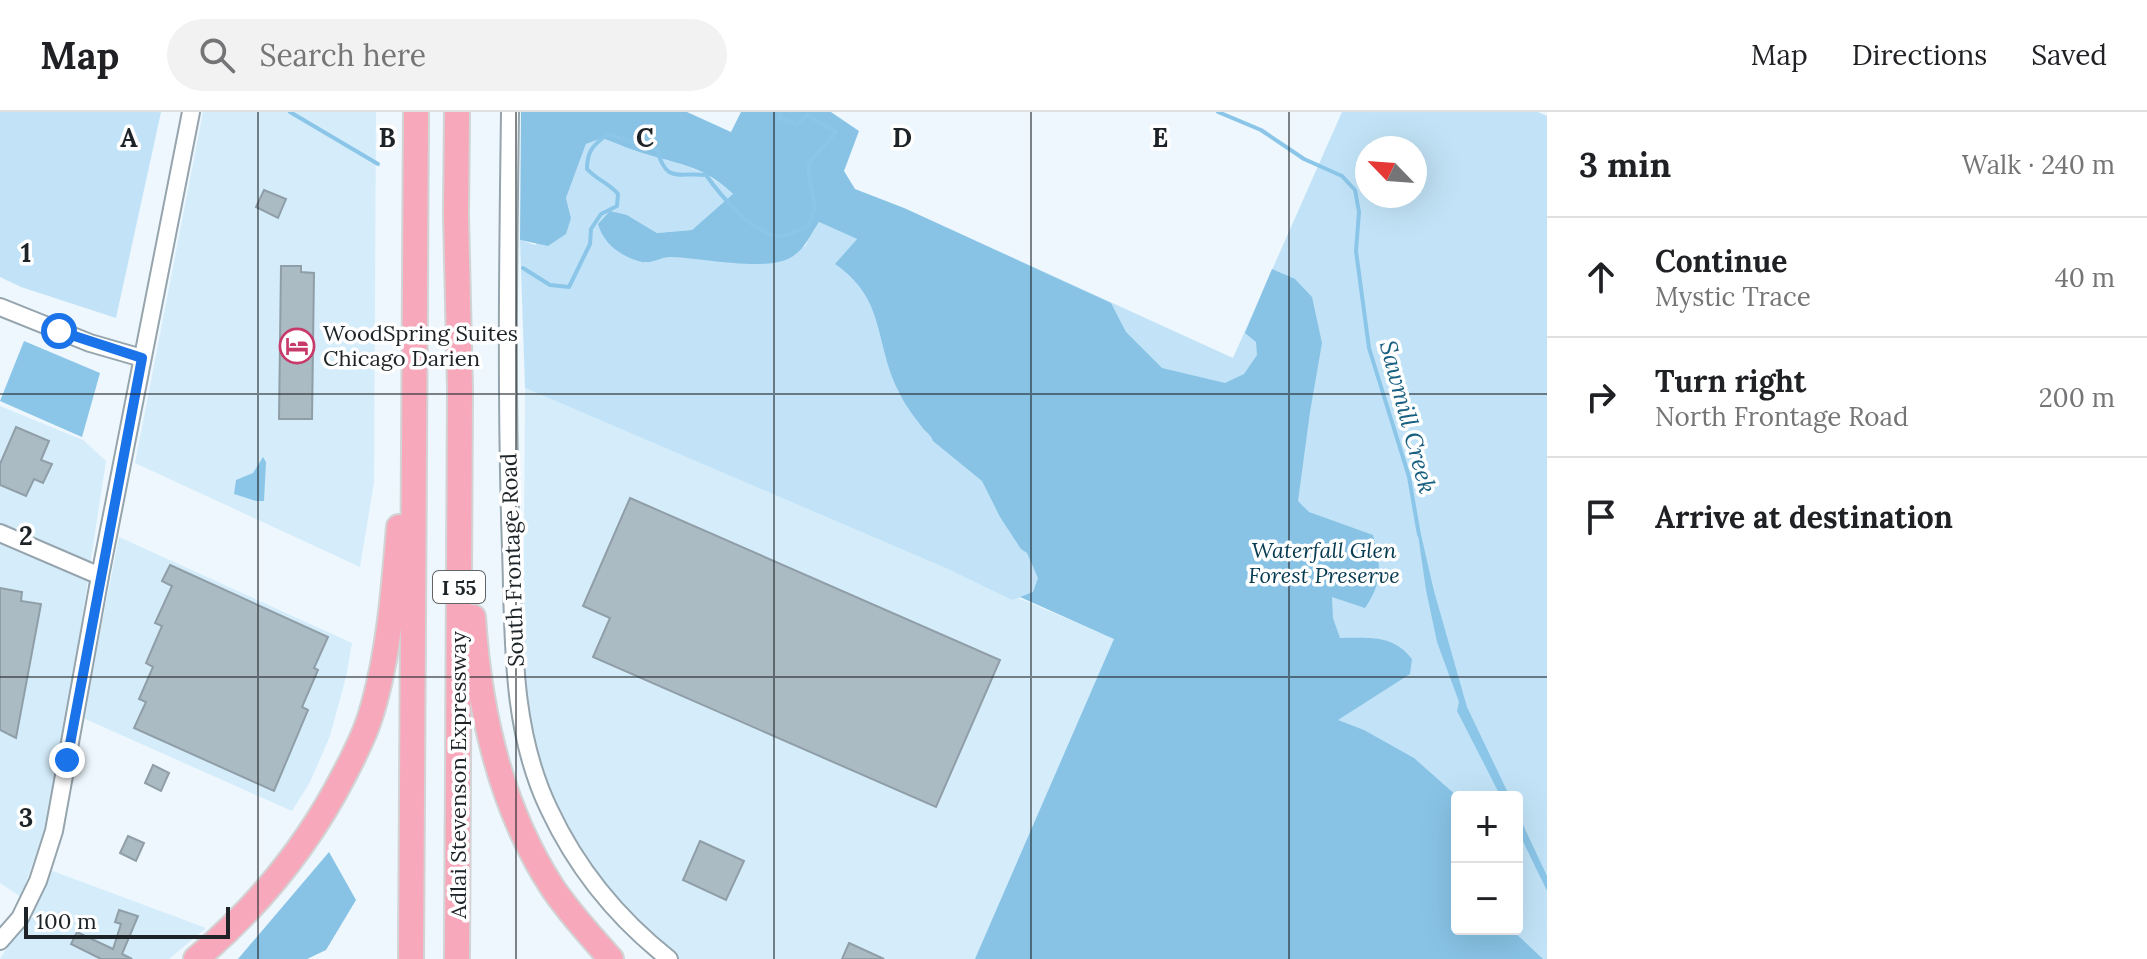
<!DOCTYPE html>
<html lang="en">
<head>
<meta charset="utf-8">
<style>
  :root { --surface:#fff; --page:#f2f2f2; --text:#202124; --muted:#757577; --line:#e0e0e0 }
  body { margin:0; font-family:Lora,serif; background:var(--page); color:var(--text) }
  .controls { position:absolute; right:24px; bottom:24px; display:grid; overflow:hidden; border-radius:8px; box-shadow:0 8px 32px #0002 }
  .controls button { width:72px; height:72px; display:grid; place-items:center; padding:0; border:0; border-bottom:2px solid var(--line); background:var(--surface); color:var(--text); font:40px sans-serif }
  .compass { position:absolute; left:1355px; top:24px; width:72px; height:72px; border-radius:50%; background:var(--surface); box-shadow:0 8px 32px #0002; rotate:295deg }
  .scale { position:absolute; left:24px; bottom:20px; width:206px; box-sizing:border-box; padding-left:8px; border:4px solid #1d2326; border-top:0; font-size:22px; line-height:28px; white-space:nowrap; color:#1d2326; -webkit-text-stroke:6px #fff; paint-order:stroke }
  .stop { position:absolute; width:24px; height:24px; margin:-18px; border:6px solid #1a73e8; border-radius:50%; background:#fff }
  .stop.end { background:#1a73e8; border-color:#fff; box-shadow:0 2px 8px #0008 }
  .list { margin:0; padding:0; list-style:none }
  h2 { display:flex; justify-content:space-between; align-items:center; height:104px; margin:0; padding:0 32px; font-size:34px }
  h2 small { font-size:26px; font-weight:400; color:var(--muted) }
  .list li { display:grid; grid-template-columns:52px 1fr auto; gap:24px; align-items:center; box-sizing:border-box; height:120px; padding:0 32px; border-top:2px solid var(--line) }
  .list b { display:block; font-size:30px; white-space:nowrap }
  .list p { margin:0; font-size:26px; white-space:nowrap; color:var(--muted) }
  .list em { font-size:26px; font-style:normal; color:var(--muted) }
  .icon { flex:none; width:44px; height:44px; fill:none; stroke:currentColor; stroke-width:2; stroke-linecap:round; stroke-linejoin:round }
  .map { position:relative; flex:none; width:1547px; height:847px; overflow:hidden }
  header { display:flex; align-items:center; gap:48px; box-sizing:border-box; height:112px; padding:0 40px; background:var(--surface); border-bottom:2px solid var(--line) }
  header strong { font-size:38px }
  nav { display:flex; gap:44px; margin-inline-start:auto; font-size:28px }
  .search { width:560px; height:72px; background:var(--page); display:flex; align-items:center; gap:20px; box-sizing:border-box; padding:0 28px; border-radius:44px; color:var(--muted); font-size:30px }
  main { display:flex }
  aside { flex:1; background:var(--surface) }
  .map>svg:first-child { display:block }
</style>
</head>
<body>
<header>
<strong>Map</strong>
<div class="search"><svg class="icon" aria-label="search" viewBox="0 0 24 24"><circle cx="10" cy="10" r="6"/><path d="M15 15l6 6"/></svg>Search here</div>
<nav><a>Map</a><a>Directions</a><a>Saved</a></nav>
</header>
<main>
<div class="map">
<svg width="1547" height="847" viewBox="0 0 1547 847">
  <rect width="100%" height="100%" fill="#edf7fd"/>
  <g fill="#d5edfb">
    <path d="M203,0H376L374,371L360,455L135,351Z"/>
    <path d="M525,276L1115,527L975,847H679L644,817L593,764L552,689L530,620L523,562Z"/>
    <path d="M0,294L83,328L106,349L61,644L46,713L21,785L0,771Z"/>
    <path d="M119,425L352,531L346,565L330,624L310,670L292,699L83,606Z"/>
    <path d="M50,758L206,816L169,847H0L35,793Z"/>
  </g>
  <g fill="#c2e3f7" fill-rule="evenodd">
    <path d="M0,0H161L116,206L21,175L0,165Z"/>
    <path d="M1342,0H1538L1547,4V847H975L1114,527L1021,485L1012,488L946,456L525,276L520,128L535,133L571,106L566,86L586,32L602,25C617,31 633,39 649,43C686,54 704,56 734,83L692,118L657,121L627,103L645,151L667,144L749,152L805,134L819,110L857,127L836,152L858,170L867,182L904,96L1233,246ZM1367,36H1415V84H1367ZM1457,685H1517V817H1457Z"/>
  </g>
  <g fill="#88c3e6">
    <path d="M521,0H687L731,20L741,0H831L859,19L844,59L855,77L904,96L1111,191L1126,220L1162,256L1225,271L1244,262L1257,243L1256,230L1245,221L1272,157L1295,167L1312,185L1322,231L1310,300L1298,389L1309,400L1373,423C1381,453 1383,470 1365,496L1332,485L1333,506L1340,526C1368,526 1393,522 1412,547L1410,562L1338,608L1364,618L1414,646L1458,685L1457,817H1511L1543,847H975L1114,527L1020,485L1033,480L1038,466L1027,441L1021,437L1000,405L982,369L933,329C930,321 926,321 922,315C913,303 904,292 898,278C874,229 886,187 835,152L857,127L819,110C810,124 804,139 788,147C761,159 702,146 672,145C662,144 652,152 642,150C622,145 604,133 598,112L610,99L627,103L657,121L692,118L733,82C704,55 686,54 649,43C633,39 617,31 602,26L586,32L566,86L571,106L566,122L548,134L520,128Z"/>
    <path d="M329,740L356,788L326,838L307,847H238Z"/>
  </g>
  <g fill="#8bc6e9">
    <path d="M24,229L100,261L82,325L0,289Z"/>
    <path d="M263,345L266,350L264,389H256L234,382L236,368L253,361Z"/>
    <path d="M1413,388L1434,479L1467,595L1510,685H1501L1457,599L1459,590L1437,530L1426,478Z"/>
    <path d="M1517,700L1547,764V779L1517,717Z"/>
  </g>
  <g fill="none" stroke-linecap="round" stroke-linejoin="round">
    <g stroke="#8bc6e9" stroke-width="4">
      <path d="M290,0L378,52"/>
      <path d="M1218,0L1261,18L1304,47L1342,64L1355,78L1359,100L1356,139L1369,236L1409,365L1419,423"/>
      <path d="M523,156L550,173L569,175L590,132L591,117L601,102L617,94L618,82C609,71 597,68 587,57C587,39 593,33 608,22L657,38C667,72 677,60 706,63C720,83 753,122 779,124C789,124 800,118 809,114L815,94L809,64V51L836,20L807,3L797,12L779,6L780,0"/>
    </g>
  </g>
  <g fill="#abbbc4" stroke="#8f9ea7" stroke-width="2">
    <path d="M264,78L286,87L278,106L256,95Z"/>
    <path d="M281,154H301V160L314,161L312,307H279Z"/>
    <path d="M16,315L49,329L41,348L52,352L43,371L34,367L26,384L0,373V352Z"/>
    <path d="M630,386L1000,548L936,695L593,545L610,506L583,494Z"/>
    <path d="M170,453L328,525L314,556L318,558L302,595L308,598L274,679L134,616L146,590L139,587L153,555L146,551L162,514L155,511L172,474L162,469Z"/>
    <path d="M0,476L22,480L21,489L41,492L16,626L0,618Z"/>
    <path d="M153,653L169,661L161,679L145,671Z"/>
    <path d="M128,724L144,731L136,749L120,741Z"/>
    <path d="M700,729L744,749L726,788L683,768Z"/>
    <path d="M119,798L138,804L122,842L132,847H101L71,832L77,820L113,837L121,812L115,810Z"/>
    <path d="M849,831L884,847H842Z"/>
  </g>
  <g fill="none" stroke-linecap="round" stroke-linejoin="round">
    <g stroke="#95a4ad" stroke-width="20">
      <g id="minor">
        <path d="M510,0C508,145 506,290 511,436C514,524 510,616 549,697C577,757 617,806 669,847"/>
        <path d="M0,195L90,231L142,246"/>
        <path d="M0,421L100,464"/>
        <path d="M0,829L20,806L38,769L54,719L100,464L191,0"/>
      </g>
    </g>
    <g stroke="#d2d3d4" stroke-width="28">
      <g id="highway">
        <path d="M473,505C479,599 501,696 552,775C569,801 591,824 611,847"/>
        <path d="M196,847C258,795 307,735 344,663C354,644 365,623 371,602C389,543 394,476 399,415"/>
        <path d="M411,847L416,0"/>
        <path d="M457,847L460,277L456,103L457,0"/>
      </g>
    </g>
    <use href="#minor" stroke="#fff" stroke-width="16"/>
    <use href="#highway" stroke="#f7a9bb" stroke-width="24"/>
  </g>
  <g fill="none" stroke-linecap="round" stroke-linejoin="round">
    <path stroke="#1a73e8" stroke-width="10" d="M59,219L142,246L67,648"/>
  </g>
  <path fill="none" stroke="#1d2326" stroke-width="2" stroke-opacity="0.55" d="M258,0V847M516,0V847M774,0V847M1031,0V847M1289,0V847M0,282H1547M0,565H1547"/>
  <defs>
    <g id="hotel-ring" transform="scale(1.8)"><circle r="9.5" fill="#fff" stroke="#c73a6a" stroke-width="1.5"/><path d="M-6-4.5h1.5V1H6V5H4.5V3h-9V5H-6ZM-4 0a1.8 1.8 0 1 1 3.6 0ZM.5 0V-2.5h3Q6-2.5 6 0Z" fill="#c73a6a"/></g>
  </defs>
  <g fill-rule="evenodd">
    <use href="#hotel-ring" x="297" y="234"/>
  </g>
  <g text-anchor="middle" dominant-baseline="central" stroke-width="7" stroke-linejoin="round" paint-order="stroke">
    <rect fill="#fff" stroke="#616567" stroke-width="2" x="433" y="459" width="52" height="32" rx="6"/>
    <g font-size="20" font-weight="bold" fill="#1d2326">
      <text x="459" y="475">I 55</text>
    </g>
    <g font-size="22" fill="#1d2326" stroke="#fff" text-anchor="start">
      <text x="323" y="221">WoodSpring Suites<tspan x="323" dy="25">Chicago Darien</tspan></text>
    </g>
    <g font-size="22" font-style="italic" fill="#063a51" stroke="#fff">
      <text x="1324" y="438">Waterfall Glen<tspan x="1324" dy="25">Forest Preserve</tspan></text>
    </g>
    <g font-size="22" fill="#1d2326" stroke="#fff">
      <text transform="translate(512 448) rotate(-92)">South Frontage Road</text>
      <text transform="translate(458 663) rotate(-90)">Adlai Stevenson Expressway</text>
    </g>
    <g font-size="24" font-style="italic" fill="#185f81" stroke="#fff">
      <text transform="translate(1408 305) rotate(75)">Sawmill Creek</text>
    </g>
  </g>
  <g font-size="26" text-anchor="middle" font-weight="bold" fill="#1d2326" stroke="#fff" stroke-width="7" stroke-linejoin="round" paint-order="stroke">
    <text x="129" y="35">A</text>
    <text x="387" y="35">B</text>
    <text x="645" y="35">C</text>
    <text x="902" y="35">D</text>
    <text x="1160" y="35">E</text>
    <text x="26" y="150">1</text>
    <text x="26" y="433">2</text>
    <text x="26" y="715">3</text>
  </g>
</svg>
<div class="controls">
<button>+</button>
<button>−</button>
</div>
<svg class="compass" viewBox="-18 -18 36 36"><path d="M0-13l5 13h-10z" fill="#e53935"/><path d="M0 13l5-13h-10z" fill="#757577"/></svg>
<div class="scale">100 m</div>
<div class="stop" style="left:59px;top:219px"></div>
<div class="stop end" style="left:67px;top:648px"></div>
</div>
<aside>
<h2>3 min<small>Walk · 240 m</small></h2>
<ul class="list">
<li><svg class="icon" aria-label="ahead" viewBox="0 0 24 24"><path d="M12 20V5M6 11l6-6 6 6"/></svg><div><b>Continue</b><p>Mystic Trace</p></div><em>40 m</em></li>
<li><svg class="icon" aria-label="right" viewBox="0 0 24 24"><path d="M7 20v-9h11M14 6l5 5-5 5"/></svg><div><b>Turn right</b><p>North Frontage Road</p></div><em>200 m</em></li>
<li><svg class="icon" aria-label="arrive" viewBox="0 0 24 24"><path d="M6 21V4h12l-3 4 3 4H6"/></svg><div><b>Arrive at destination</b></div></li>
</ul>
</aside>
</main>
</body>
</html>
